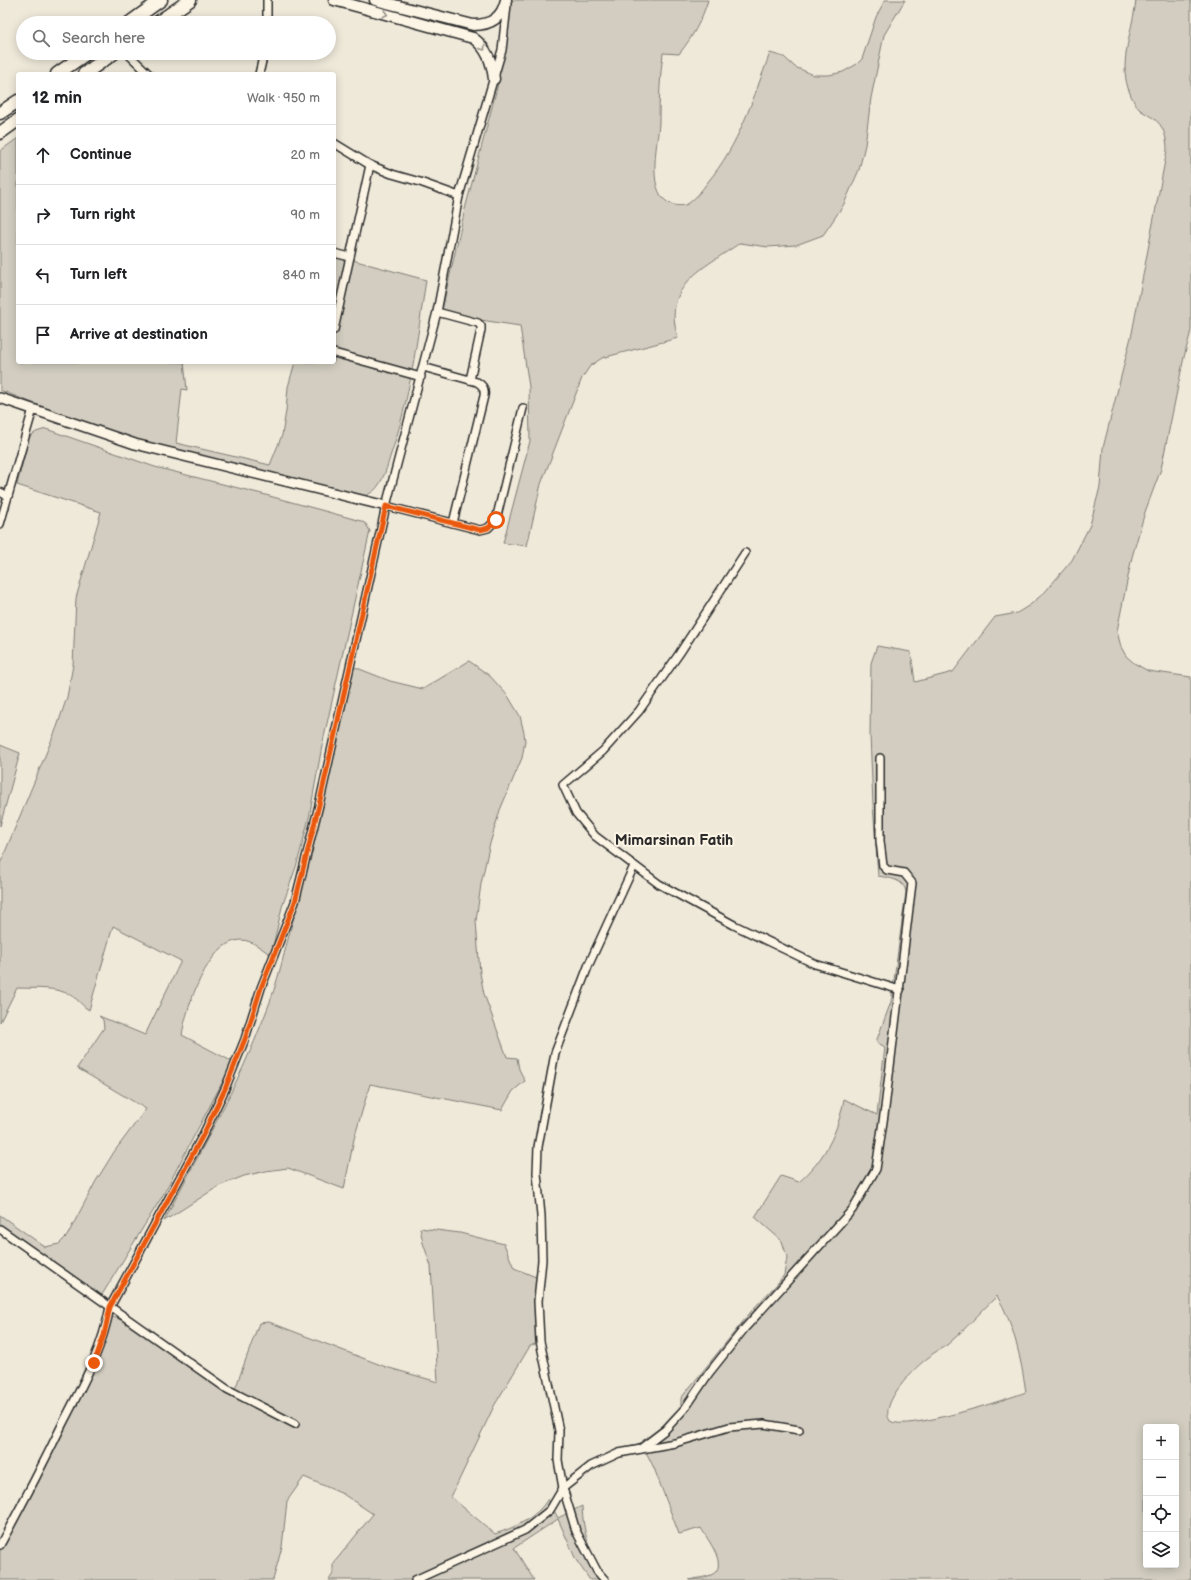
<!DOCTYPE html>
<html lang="en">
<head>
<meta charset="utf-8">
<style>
  :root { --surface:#fff; --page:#f6f6f6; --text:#202124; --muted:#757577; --line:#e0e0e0 }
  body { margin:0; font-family:"Balsamiq Sans",sans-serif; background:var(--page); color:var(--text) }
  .controls { position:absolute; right:12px; bottom:12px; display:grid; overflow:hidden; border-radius:4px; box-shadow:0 2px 10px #0003 }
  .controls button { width:36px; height:36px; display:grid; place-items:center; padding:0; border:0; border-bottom:1px solid var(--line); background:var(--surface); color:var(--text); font:20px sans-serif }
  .stop { position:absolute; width:12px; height:12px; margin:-9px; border:3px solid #ea580c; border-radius:50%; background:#fff }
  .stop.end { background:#ea580c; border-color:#fff; box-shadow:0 1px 4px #0008 }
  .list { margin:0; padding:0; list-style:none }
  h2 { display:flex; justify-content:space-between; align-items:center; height:52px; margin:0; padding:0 16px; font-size:17px }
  h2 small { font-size:13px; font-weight:400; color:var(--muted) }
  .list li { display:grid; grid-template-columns:26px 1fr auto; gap:12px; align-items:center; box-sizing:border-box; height:60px; padding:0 16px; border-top:1px solid var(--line) }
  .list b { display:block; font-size:15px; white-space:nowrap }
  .list em { font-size:13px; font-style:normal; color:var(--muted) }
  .icon { flex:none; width:22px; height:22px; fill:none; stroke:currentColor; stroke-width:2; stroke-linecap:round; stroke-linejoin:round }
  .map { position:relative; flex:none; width:1191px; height:1580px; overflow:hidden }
  .search { position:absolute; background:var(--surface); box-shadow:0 2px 10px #0003; left:16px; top:16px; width:320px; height:44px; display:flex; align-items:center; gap:10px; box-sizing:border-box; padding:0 14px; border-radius:22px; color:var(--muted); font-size:15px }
  .panel { position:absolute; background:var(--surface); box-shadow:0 2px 10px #0003; left:16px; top:72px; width:320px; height:292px; border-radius:4px }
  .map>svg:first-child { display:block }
</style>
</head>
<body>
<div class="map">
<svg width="1191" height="1580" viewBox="0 0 1191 1580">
  <rect width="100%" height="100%" fill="#efe9da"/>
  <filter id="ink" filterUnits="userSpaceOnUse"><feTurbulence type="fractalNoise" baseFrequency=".025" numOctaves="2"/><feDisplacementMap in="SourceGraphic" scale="8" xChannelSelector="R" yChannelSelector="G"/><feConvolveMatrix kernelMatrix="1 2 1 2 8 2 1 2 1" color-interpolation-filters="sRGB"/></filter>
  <g filter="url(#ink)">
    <g fill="#d2cdc0" stroke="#7e7c76" fill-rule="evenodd">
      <path d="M511,0H708C702,20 692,38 679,54L663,53C660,77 659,99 659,123C658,144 644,197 674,205C679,206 685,206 689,203C696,198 702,190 707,183C739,145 753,99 770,53L784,57L795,67L814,75H829L843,72L857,64L862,59L876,17L885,0H905L884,35L871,98L865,145L859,170L844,204L830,225L823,235L796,245L768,247L740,243C704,268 661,285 678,338L602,358L590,366L582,378L541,484L527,546L503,543L530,441L529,387L520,326L441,314L465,209L497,88L505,43Z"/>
      <path d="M1136,0H1191V331L1184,357L1161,469L1145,512L1132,557L1117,631L1121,647L1126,656L1134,663L1148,671L1191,677V1580H689C696,1578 704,1578 711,1575C730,1567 707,1539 701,1528L679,1534L654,1468L641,1442L661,1427L681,1406V1398L754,1308L777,1284L784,1275L787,1257L782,1241L755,1217L781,1176L799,1182C824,1160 838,1133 844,1099L877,1115L885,1047L876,1042L891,1002L906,892C904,879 889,878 878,876L873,805L870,735L871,663L877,646L911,652L915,682L953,672L995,617L1017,613L1030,605L1045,592L1072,560L1090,525L1100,487L1103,448L1132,333L1167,150C1167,139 1164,125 1153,118C1149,115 1144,113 1140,110C1134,104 1131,96 1128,88C1119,60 1133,29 1136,0ZM997,1296C1014,1323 1021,1360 1026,1392C1005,1400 905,1432 890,1421C878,1404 916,1366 929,1357C934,1352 941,1349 947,1345C965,1330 980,1312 997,1296ZM1146,1427H1176V1565H1146Z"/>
      <path d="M18,138V362H184L187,390L182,389L176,443L270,465L282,435L286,411L288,387L295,362H334V255L426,280C417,339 410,401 390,457C387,467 384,478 378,486C374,492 368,495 361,497L142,443L73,419L0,390V151Z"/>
      <path d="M46,429L155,467L262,494L361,521L366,524L370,531L322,746L309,818L297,864L282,907L271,955C262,949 252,940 241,940C208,940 186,1009 182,1035L233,1062L163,1195L100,1298L0,1227V1215L45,1247L59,1244L67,1236L96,1181L114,1152L146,1109L77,1068L104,1028L103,1020L99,1016L145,1035L181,961L113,926L89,1010C83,1007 79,1000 72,996C56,986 35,989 17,988L0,1022V864L57,727L67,697L73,665L76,598L101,512L17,485L29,437L36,432Z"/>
      <path d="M469,661L490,676L508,696L520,716L524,733L525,741L522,758L500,810L489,847L481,884L476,921L480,973L484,994L507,1057L517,1058L519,1069L525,1081L513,1091L502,1110L370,1084L354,1139L344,1189L288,1168L266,1171L244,1176L219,1186L164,1221C199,1153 238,1086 265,1015C278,983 285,949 294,916C317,834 336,750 352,666L390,681L423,689Z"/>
      <path d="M0,745L20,753L0,826Z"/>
      <path d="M420,1228L460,1233L504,1244L514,1268L543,1280L541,1313L542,1341L530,1346L494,1406L451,1497L495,1534C516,1527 536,1518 548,1499L558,1518L582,1506C583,1533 591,1559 608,1580H590L576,1560L558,1519L514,1548L534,1580H329L333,1574V1564L373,1514L343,1494L304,1477L287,1501L282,1547L273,1580H0V1544L42,1467L110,1316L149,1330L234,1392L259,1323L269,1322L386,1367L438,1382L431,1266L423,1243Z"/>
    </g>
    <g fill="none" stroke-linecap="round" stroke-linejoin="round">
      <g stroke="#2b2b2b" stroke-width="10">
        <g id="minor">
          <path d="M267,23V0"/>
          <path d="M127,53L149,74"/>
          <path d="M259,74L264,53"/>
          <path d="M334,143L370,165L392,174L420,182L459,196"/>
          <path d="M334,253L350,257"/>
          <path d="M437,312L478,323L481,326V330L470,380"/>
          <path d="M334,330L370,165"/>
          <path d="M334,353L421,377"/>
          <path d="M423,367L477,382C483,385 485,390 484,396L453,523"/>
          <path d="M0,492L8,496"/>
          <path d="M386,506L480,530L488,528L496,520L523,408"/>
          <path d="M0,524L33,409"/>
          <path d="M745,553L679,654L639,711L603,751L563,785L576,813L595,836L659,884L734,925L815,964L900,990"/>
          <path d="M0,1229L227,1389L295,1424"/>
          <path d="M640,1449L665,1430L686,1407L709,1373L744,1329L852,1210L876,1169L885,1108L912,883L904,873L887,870L883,866L880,841V758"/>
          <path d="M0,1545C22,1505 43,1464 63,1423C83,1384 102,1350 110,1307L203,1135L225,1089L245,1039L261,988L295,902L319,805L386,506L437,312L459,196L502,50L507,5"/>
          <path d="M415,1580L525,1530L550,1510L563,1488L591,1466L619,1453L675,1443L729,1427L764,1424L799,1430"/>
          <path d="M605,1580L597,1571L576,1531L563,1488L558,1460L559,1431L540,1341L538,1301L542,1260L541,1216L537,1173L538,1147L555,1053L589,964L634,866"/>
        </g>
      </g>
      <g stroke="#2b2b2b" stroke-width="12">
        <path id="tertiary" d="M0,398L135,444L386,506"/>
      </g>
      <g stroke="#2b2b2b" stroke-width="13">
        <g id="secondary">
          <path d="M334,0L473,38C487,48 492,62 494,79"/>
          <path d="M375,0L473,25C491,25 502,18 506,0"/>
        </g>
      </g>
      <g stroke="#2b2b2b" stroke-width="15">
        <g id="trunk">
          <path d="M129,23L161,0"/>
          <path d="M157,23L190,0"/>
          <path d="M57,74L87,53"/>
          <path d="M84,74L114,53"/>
          <path d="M0,113L18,101"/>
          <path d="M0,133L18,120"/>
        </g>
      </g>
      <use href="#minor" stroke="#fcf5e5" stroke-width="7"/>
      <use href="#tertiary" stroke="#fcf5e5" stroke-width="9"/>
      <use href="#secondary" stroke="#fcf5e5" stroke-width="10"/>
      <use href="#trunk" stroke="#fcf5e5" stroke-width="12"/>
    </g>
    <defs><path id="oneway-chevron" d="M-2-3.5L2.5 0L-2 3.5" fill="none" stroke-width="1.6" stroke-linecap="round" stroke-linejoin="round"/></defs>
    <g stroke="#949088">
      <use href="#oneway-chevron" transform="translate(385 14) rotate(15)"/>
      <use href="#oneway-chevron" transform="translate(483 48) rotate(54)"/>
    </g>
  </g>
  <g fill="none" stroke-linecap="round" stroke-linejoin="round" filter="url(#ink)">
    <path stroke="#ea580c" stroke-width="5" d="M94,1363L104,1335L110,1307L203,1135L225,1089L245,1039L261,988L295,902L319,805L386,506L480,530L488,528L496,520"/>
  </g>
  <g text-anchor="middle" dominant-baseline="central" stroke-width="4" stroke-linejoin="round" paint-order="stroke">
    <g font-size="15" font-weight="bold" fill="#2b2b2b" stroke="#fcf5e5">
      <text x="674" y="840">Mimarsinan Fatih</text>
    </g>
  </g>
</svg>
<div class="controls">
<button>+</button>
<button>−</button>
<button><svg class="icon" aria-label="locate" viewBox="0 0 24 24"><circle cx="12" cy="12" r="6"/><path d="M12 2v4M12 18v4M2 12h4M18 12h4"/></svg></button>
<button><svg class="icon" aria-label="layers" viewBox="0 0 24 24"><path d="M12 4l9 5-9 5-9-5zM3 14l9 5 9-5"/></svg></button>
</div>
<div class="stop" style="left:496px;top:520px"></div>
<div class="stop end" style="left:94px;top:1363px"></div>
<div class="search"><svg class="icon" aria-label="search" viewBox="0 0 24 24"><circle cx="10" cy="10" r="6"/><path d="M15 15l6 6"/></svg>Search here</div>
<section class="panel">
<h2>12 min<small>Walk · 950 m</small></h2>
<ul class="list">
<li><svg class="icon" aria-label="ahead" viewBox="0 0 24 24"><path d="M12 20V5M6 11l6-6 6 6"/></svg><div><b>Continue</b></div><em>20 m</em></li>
<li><svg class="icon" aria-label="right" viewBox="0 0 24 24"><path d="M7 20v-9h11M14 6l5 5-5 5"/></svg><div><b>Turn right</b></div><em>90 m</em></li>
<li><svg class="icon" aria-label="left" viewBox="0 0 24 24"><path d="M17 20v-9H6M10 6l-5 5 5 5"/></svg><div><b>Turn left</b></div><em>840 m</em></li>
<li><svg class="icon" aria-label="arrive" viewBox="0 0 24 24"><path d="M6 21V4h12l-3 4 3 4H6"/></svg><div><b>Arrive at destination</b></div></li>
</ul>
</section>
</div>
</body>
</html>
